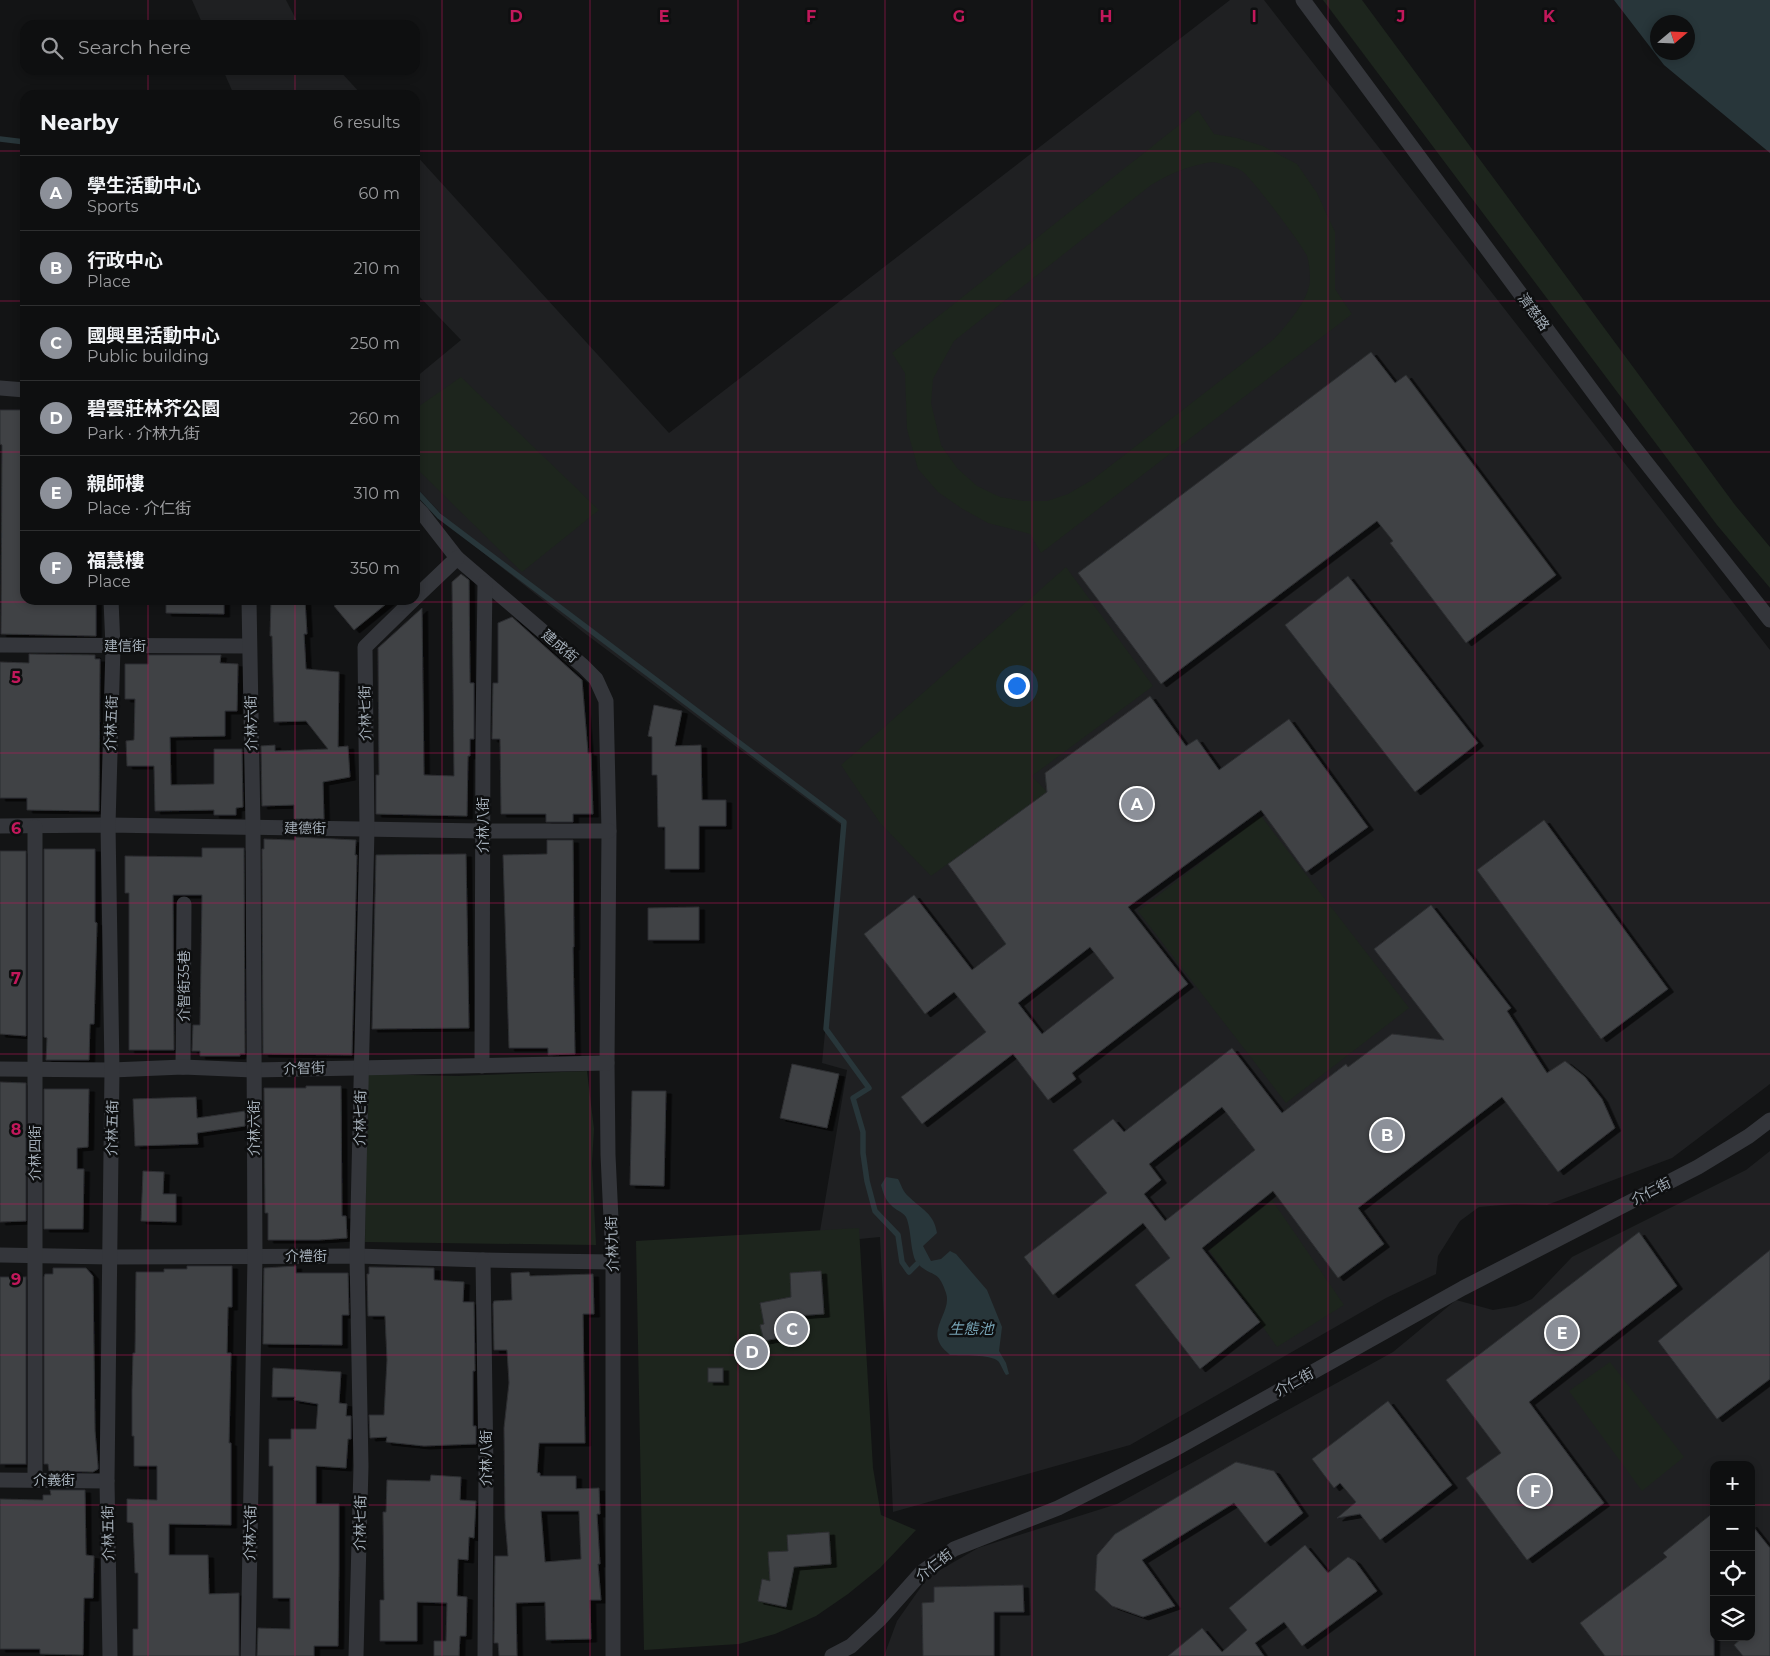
<!DOCTYPE html>
<html lang="en">
<head>
<meta charset="utf-8">
<style>
  :root { --surface:#0e0f10; --page:#1c1d1e; --text:#f1f3f6; --muted:#9b9c9f; --line:#2e2f30; --accent:#8c9099 }
  body { margin:0; font-family:Montserrat,"Noto Sans TC",sans-serif; background:var(--page); color:var(--text) }
  .controls { position:absolute; right:15px; bottom:15px; display:grid; overflow:hidden; border-radius:10px; box-shadow:0 2px 8px #0003 }
  .controls button { width:45px; height:45px; display:grid; place-items:center; padding:0; border:0; border-bottom:1px solid var(--line); background:var(--surface); color:var(--text); font:25px sans-serif }
  .compass { position:absolute; left:1650px; top:15px; width:45px; height:45px; border-radius:50%; background:var(--surface); box-shadow:0 2px 8px #0003; rotate:71deg }
  .you { position:absolute; left:1016px; top:685px; width:18px; height:18px; margin:-12px; border:4px solid #fff; border-radius:50%; background:#1a73e8; box-shadow:0 0 0 8px #1a73e833 }
  .badge { display:grid; place-items:center; width:32px; height:32px; border-radius:50%; background:var(--accent); color:#fff; font-size:16px; font-weight:700 }
  .pin { position:absolute; translate:-50% -50%; border:2px solid #fff; box-shadow:0 1px 5px #0006 }
  .list { margin:0; padding:0; list-style:none }
  h2 { display:flex; justify-content:space-between; align-items:center; height:65px; margin:0; padding:0 20px; font-size:21px }
  h2 small { font-size:16px; font-weight:400; color:var(--muted) }
  .list li { display:grid; grid-template-columns:32px 1fr auto; gap:15px; align-items:center; box-sizing:border-box; height:75px; padding:0 20px; border-top:1px solid var(--line) }
  .list b { display:block; font-size:19px; white-space:nowrap }
  .list p { margin:0; font-size:16px; white-space:nowrap; color:var(--muted) }
  .list em { font-size:16px; font-style:normal; color:var(--muted) }
  .icon { flex:none; width:28px; height:28px; fill:none; stroke:currentColor; stroke-width:2; stroke-linecap:round; stroke-linejoin:round }
  .map { position:relative; flex:none; width:1770px; height:1656px; overflow:hidden }
  .search { position:absolute; background:var(--surface); box-shadow:0 2px 8px #0003; left:20px; top:20px; width:400px; height:55px; display:flex; align-items:center; gap:12px; box-sizing:border-box; padding:0 18px; border-radius:15px; color:var(--muted); font-size:19px }
  .panel { position:absolute; background:var(--surface); box-shadow:0 2px 8px #0003; left:20px; top:90px; width:400px; height:515px; border-radius:15px }
  .map>svg:first-child { display:block }
</style>
</head>
<body>
<div class="map">
<svg width="1770" height="1656" viewBox="0 0 1770 1656">
  <defs>
    <filter id="shadow"><feDropShadow dx="5.5" dy="3" stdDeviation="0" flood-color="#0009"/></filter>
  </defs>
  <rect width="100%" height="100%" fill="#131415"/>
  <g fill="#1f2022" fill-rule="evenodd">
    <path d="M192,0H286L299,25H203Z"/>
    <path d="M1230,0H1264L1770,650V1084L1672,1158L1547,1205L1514,1204L1479,1207L1460,1221L1438,1256L1436,1274L1386,1298L1130,1445L893,1512L880,1237L818,1243L847,1070L822,1063L845,828L583,632L461,535L415,486V378L461,340L415,292V154L669,433Z"/>
    <path d="M223,70H339L362,95H234Z"/>
    <path d="M1770,1151V1656H884L897,1621L928,1577L978,1548L1117,1504L1393,1352L1456,1300L1493,1310L1516,1306L1532,1299L1572,1257L1746,1170ZM1714,1465H1751V1637H1714Z"/>
  </g>
  <g fill="#1d251d" fill-rule="evenodd">
    <path d="M1323,0H1362L1735,505L1770,547V588L1717,525Z"/>
    <path d="M1198,110L1214,134L1237,138L1263,146L1297,164L1317,193L1335,232V289L1352,314L1041,553L1030,534L988,523L961,508L938,492L918,469L907,429L905,373L892,353ZM1213,162C1223,164 1234,166 1242,171C1251,177 1303,246 1307,256C1309,262 1310,273 1310,279C1310,299 1286,326 1273,340L1092,480L1068,494L1047,501H1024L1000,497L977,486L957,468L941,445L931,403L933,379L954,341L1151,185C1171,173 1190,165 1213,162Z"/>
    <path d="M461,377L599,510L522,572L415,467V409Z"/>
    <path d="M1066,567L1153,686L1032,776L1047,792L931,876L880,823L841,765Z"/>
    <path d="M1261,816L1409,1008L1286,1103L1138,911Z"/>
    <path d="M587,1071L594,1129L592,1163L596,1245L365,1242L367,1074L458,1076Z"/>
    <path d="M1272,1200L1344,1305L1277,1347L1209,1250Z"/>
    <path d="M859,1228L873,1468L881,1515L916,1530L880,1568L848,1594L816,1616L775,1634L739,1644L644,1650L636,1241Z"/>
    <path d="M1610,1362L1684,1457L1642,1491L1569,1391Z"/>
  </g>
  <g fill="#28363a" fill-rule="evenodd">
    <path d="M1614,0H1770V153L1664,65ZM1658,22H1688V52H1658Z"/>
    <path d="M886,1177L898,1179C901,1184 903,1192 908,1196C921,1209 934,1213 937,1233L923,1246L931,1261L941,1259L950,1251L956,1254L987,1290L1002,1327L999,1351L1006,1363L1009,1374L1006,1375C1003,1371 1001,1364 998,1361C990,1354 962,1356 950,1355C947,1352 942,1348 940,1344C930,1327 952,1310 946,1293C938,1268 932,1278 918,1264C910,1257 912,1230 906,1217C903,1212 895,1210 891,1205C885,1200 883,1192 881,1185Z"/>
  </g>
  <g fill="none" stroke-linecap="round" stroke-linejoin="round">
    <g stroke="#28363a" stroke-width="5.5">
      <path d="M0,139L25,142"/>
      <path d="M415,490L439,516L844,822L826,1029L869,1088L853,1098L863,1132V1153L867,1181L875,1211L898,1235L902,1262L909,1272L917,1264"/>
    </g>
  </g>
  <g fill="#3f4245" stroke="#2d2e31" fill-rule="evenodd" filter="url(#shadow)">
    <path d="M1371,352L1395,383L1406,375L1556,575L1466,643L1390,543L1393,541L1377,521L1161,684L1078,573Z"/>
    <path d="M0,410H25V600H96V636L1,634L2,445L0,444Z"/>
    <path d="M461,574L469,580L470,683H474V739H470V756H468L467,816L376,814V775H379L378,648L422,608L424,775L454,776L452,582Z"/>
    <path d="M1348,576L1478,743L1415,792L1285,625Z"/>
    <path d="M166,600H224V614L166,613Z"/>
    <path d="M271,600H305L307,634H304L306,669L339,672L338,747L348,746L350,777L323,782L324,819H294V805L262,806L261,746L275,745V751L328,749L306,721L274,722L272,636H270Z"/>
    <path d="M342,600H391L354,630L334,606Z"/>
    <path d="M512,617L582,680L588,753H591L593,814H573V822H546V814H501L500,739H492L493,683H498V623Z"/>
    <path d="M29,654L95,655V659H100L99,811L27,810V798H0V662L29,663Z"/>
    <path d="M148,655H221L220,663L238,664L237,711H225V736L170,737L171,785L214,784V749H242L243,807L236,808V815H214V810L155,811L154,766H127L126,741L134,740L135,699H125V664H148Z"/>
    <path d="M1150,696L1186,746L1197,739L1219,770L1289,719L1368,827L1306,872L1261,810L1128,907L1188,984L1072,1073L1076,1079L1048,1100L1013,1054L922,1124L901,1097L986,1032L954,992L925,1014L864,934L914,895L972,970L1006,944L948,864L1047,792L1045,773ZM1090,947L1114,978L1042,1034L1018,1003Z"/>
    <path d="M654,705L682,711L675,746L701,745L702,800H726V826H699V869H665V827H658L657,775H652V737L648,736Z"/>
    <path d="M1544,820L1668,989L1601,1039L1477,870Z"/>
    <path d="M295,837L356,840L355,855H357L352,1055L263,1054L262,849H264V839L295,840Z"/>
    <path d="M547,840H573L574,947H573L575,1054L548,1055V1048H509L503,855L547,854Z"/>
    <path d="M202,848H244L245,1054H240V1056H200V1051H192L193,1025H200L202,895H173L174,1050H129V893H125V856L202,857Z"/>
    <path d="M44,849H95V922L97,923L94,1024H90L89,1060H46L47,1038L44,1037Z"/>
    <path d="M0,851H26V1036L0,1034Z"/>
    <path d="M466,854L469,1028L372,1029L376,855Z"/>
    <path d="M1431,905L1511,1008L1507,1011L1547,1073L1565,1061L1585,1077L1602,1099L1615,1128L1558,1172L1502,1097L1358,1208L1384,1244L1338,1278L1273,1191L1202,1248L1260,1322L1200,1369L1135,1285L1170,1258L1143,1223L1053,1295L1024,1257L1107,1193L1073,1150L1113,1119L1124,1132L1232,1048L1282,1113L1346,1064L1348,1067L1392,1034L1444,1040L1374,949ZM1222,1107L1255,1150L1165,1221L1144,1194L1161,1180L1149,1164Z"/>
    <path d="M699,907V940H648V908Z"/>
    <path d="M792,1064L839,1074L827,1128L780,1118Z"/>
    <path d="M0,1082L26,1083V1221L0,1222Z"/>
    <path d="M306,1086H341L342,1216H346L347,1238L319,1240H268V1213H265L264,1088H306Z"/>
    <path d="M44,1089H89L88,1147L77,1148V1169H84L83,1229H44Z"/>
    <path d="M632,1091H666L664,1186L630,1185Z"/>
    <path d="M196,1097L197,1118L245,1111V1126L197,1133L198,1144L135,1146L133,1099Z"/>
    <path d="M143,1171L164,1172L163,1194H176V1222L141,1221Z"/>
    <path d="M1639,1232L1677,1286L1529,1402L1604,1503L1527,1560L1466,1478L1501,1453L1446,1380Z"/>
    <path d="M1770,1250V1379L1717,1419L1658,1341Z"/>
    <path d="M187,1266H232V1307H228L227,1353H231L229,1443H231V1525L169,1524V1555H208L209,1594L239,1593V1656H133V1629H138V1573H135L133,1523L127,1522V1499L157,1500V1466H134V1436H132V1390L133,1353H135L136,1272H164V1269H187Z"/>
    <path d="M296,1266V1273H348L349,1315H342V1345L263,1344L264,1268Z"/>
    <path d="M369,1267L434,1268V1280L464,1282L463,1302H474L475,1371H473V1426H476V1444L424,1446L386,1442L387,1437L370,1438L369,1415H384L387,1360L385,1316H368L367,1274H369Z"/>
    <path d="M53,1268H86L93,1276L95,1431L98,1466V1469L93,1472L49,1471L48,1464H44V1277L45,1274H53Z"/>
    <path d="M821,1271L824,1314L780,1317L784,1337L764,1341L760,1325L764,1324L760,1303L791,1297L790,1273Z"/>
    <path d="M529,1272L530,1276L593,1274L594,1314H583L585,1443H539L537,1473H540V1476H576V1489L599,1488L600,1514H597L600,1564H598L601,1600H590L591,1639L546,1640L545,1602L516,1603L517,1656H499L498,1643H494L495,1556H508L505,1519L504,1428L509,1383L507,1350H494L493,1304L494,1301L512,1300L511,1273ZM541,1511H579L581,1559L545,1562Z"/>
    <rect x="0" y="1277" width="26" height="187"/>
    <path d="M273,1368L341,1372L339,1403L347,1404L346,1416H351V1439H348L346,1468L316,1466V1504H339V1569L338,1646H314V1656H257L258,1628L290,1629V1598H273V1466H269V1439H291V1429H316L318,1404L294,1400L295,1397H272Z"/>
    <rect x="708" y="1368" width="15" height="14"/>
    <path d="M1388,1401L1452,1485L1380,1540L1360,1514L1337,1518L1356,1502L1340,1483L1334,1488L1312,1459Z"/>
    <path d="M1236,1462L1274,1471L1303,1513L1265,1543L1234,1503L1142,1560L1175,1606L1143,1617L1112,1606L1095,1590L1097,1555L1115,1534Z"/>
    <path d="M431,1475L461,1477L460,1500L476,1501L474,1538L469,1537L468,1560L458,1559L457,1596L467,1597L466,1636H460L459,1656H434V1641H446L447,1603L417,1602V1641H380V1600H384L383,1512H386L387,1480L430,1481Z"/>
    <path d="M50,1490H85L86,1555L94,1556L93,1598H84L83,1655L40,1654V1649H0V1499L43,1500V1495H51Z"/>
    <path d="M1714,1512V1656H1605L1580,1623L1667,1557L1663,1553Z"/>
    <path d="M1751,1524L1770,1548V1656H1743L1734,1645L1743,1637H1751Z"/>
    <path d="M829,1532L831,1564L794,1567L786,1607L758,1601L762,1579L770,1581L768,1552L788,1551L787,1535Z"/>
    <path d="M1305,1545L1328,1573L1348,1557L1355,1561L1377,1591L1302,1646L1284,1622L1255,1643L1264,1656H1168L1202,1628L1222,1652L1247,1630L1229,1608Z"/>
    <path d="M1023,1585L1024,1612H994V1656H923L922,1603L934,1602V1587Z"/>
  </g>
  <g fill="none" stroke-linecap="round" stroke-linejoin="round">
    <g stroke="#34363b" stroke-width="15">
      <path d="M1303,0L1630,442L1770,620"/>
      <path d="M0,388L25,390"/>
      <path d="M415,506L422,513L457,558L583,666L596,679L606,701L609,831L607,1063L608,1155L613,1262V1656"/>
      <path d="M415,598L457,558"/>
      <path d="M0,645L249,646"/>
      <path d="M0,826L108,825L482,831H609"/>
      <path d="M482,1066L483,729L485,583"/>
      <path d="M183,1067L184,904"/>
      <path d="M0,1069L112,1070L183,1067L253,1070L607,1063"/>
      <path d="M0,1255L110,1257L357,1256L483,1260L613,1262"/>
      <path d="M483,1260L486,1469L485,1656"/>
      <path d="M0,1480L107,1481"/>
      <path d="M35,1480V827"/>
      <path d="M110,1656L107,1481L112,1070L108,825L113,647L111,600"/>
      <path d="M248,1656L255,1256L253,827L249,600"/>
      <path d="M356,1656L361,1466L357,1256L367,829L365,647L413,600"/>
      <path d="M832,1656L851,1646L880,1619L922,1572L954,1549L1058,1508L1175,1449L1463,1288L1698,1167L1749,1136L1770,1120"/>
    </g>
  </g>
  <path fill="none" stroke="#c2185b" stroke-width="1" stroke-opacity="0.55" d="M148,0V25M295,0V25M442,0V1656M590,0V1656M738,0V1656M885,0V1656M1032,0V1656M1180,0V1656M1328,0V1656M1475,0V1656M1622,0V1656M148,70V95M295,70V95M0,151H25M415,151H1770M0,301H25M415,301H1770M0,452H25M415,452H1770M148,600V1656M295,600V1656M0,602H1770M0,753H1770M0,903H1770M0,1054H1770M0,1204H1770M0,1355H1770M0,1505H1714M1751,1505H1770"/>
  <g text-anchor="middle" dominant-baseline="central" stroke-width="5" stroke-linejoin="round" paint-order="stroke">
    <g font-size="14" fill="#a3adb7" stroke="#0e0f10">
      <text transform="translate(1534 312) rotate(54)">濟慈路</text>
      <text x="125" y="646">建信街</text>
      <text transform="translate(560 646) rotate(40)">建成街</text>
      <text transform="translate(365 713) rotate(-91)">介林七街</text>
      <text transform="translate(111 723) rotate(-88)">介林五街</text>
      <text transform="translate(251 723) rotate(-91)">介林六街</text>
      <text transform="translate(483 825) rotate(-90)">介林八街</text>
      <text transform="translate(305 828) rotate(1)">建德街</text>
      <text transform="translate(184 986) rotate(-90)">介智街35巷</text>
      <text transform="translate(304 1068) rotate(-2)">介智街</text>
      <text transform="translate(360 1118) rotate(-89)">介林七街</text>
      <text transform="translate(112 1128) rotate(-89)">介林五街</text>
      <text transform="translate(254 1128) rotate(-90)">介林六街</text>
      <text transform="translate(35 1153) rotate(-90)">介林四街</text>
      <text transform="translate(1651 1191) rotate(-27)">介仁街</text>
      <text transform="translate(612 1244) rotate(-92)">介林九街</text>
      <text x="306" y="1256">介禮街</text>
      <text transform="translate(1294 1382) rotate(-29)">介仁街</text>
      <text transform="translate(486 1458) rotate(-90)">介林八街</text>
      <text x="54" y="1480">介義街</text>
      <text transform="translate(360 1523) rotate(-89)">介林七街</text>
      <text transform="translate(108 1533) rotate(-91)">介林五街</text>
      <text transform="translate(250 1533) rotate(-89)">介林六街</text>
      <text transform="translate(934 1565) rotate(-38)">介仁街</text>
    </g>
    <g font-size="15" font-style="italic" fill="#77a4b6" stroke="#0e0f10">
      <text x="971" y="1328">生態池</text>
    </g>
  </g>
  <g font-size="16" text-anchor="middle" font-weight="bold" fill="#c2185b" stroke="#0e0f10" stroke-width="5" stroke-linejoin="round" paint-order="stroke">
    <text x="516" y="22">D</text>
    <text x="664" y="22">E</text>
    <text x="811" y="22">F</text>
    <text x="959" y="22">G</text>
    <text x="1106" y="22">H</text>
    <text x="1254" y="22">I</text>
    <text x="1401" y="22">J</text>
    <text x="1549" y="22">K</text>
    <text x="16" y="683">5</text>
    <text x="16" y="834">6</text>
    <text x="16" y="984">7</text>
    <text x="16" y="1135">8</text>
    <text x="16" y="1285">9</text>
  </g>
</svg>
<div class="controls">
<button>+</button>
<button>−</button>
<button><svg class="icon" aria-label="locate" viewBox="0 0 24 24"><circle cx="12" cy="12" r="6"/><path d="M12 2v4M12 18v4M2 12h4M18 12h4"/></svg></button>
<button><svg class="icon" aria-label="layers" viewBox="0 0 24 24"><path d="M12 4l9 5-9 5-9-5zM3 14l9 5 9-5"/></svg></button>
</div>
<svg class="compass" viewBox="-18 -18 36 36"><path d="M0-13l5 13h-10z" fill="#e53935"/><path d="M0 13l5-13h-10z" fill="#9b9c9f"/></svg>
<div class="you"></div>
<div class="pin badge" style="left:1137px;top:804px">A</div>
<div class="pin badge" style="left:1387px;top:1135px">B</div>
<div class="pin badge" style="left:792px;top:1329px">C</div>
<div class="pin badge" style="left:752px;top:1352px">D</div>
<div class="pin badge" style="left:1562px;top:1333px">E</div>
<div class="pin badge" style="left:1535px;top:1491px">F</div>
<div class="search"><svg class="icon" aria-label="search" viewBox="0 0 24 24"><circle cx="10" cy="10" r="6"/><path d="M15 15l6 6"/></svg>Search here</div>
<section class="panel">
<h2>Nearby<small>6 results</small></h2>
<ul class="list">
<li><span class="badge">A</span><div><b>學生活動中心</b><p>Sports</p></div><em>60 m</em></li>
<li><span class="badge">B</span><div><b>行政中心</b><p>Place</p></div><em>210 m</em></li>
<li><span class="badge">C</span><div><b>國興里活動中心</b><p>Public building</p></div><em>250 m</em></li>
<li><span class="badge">D</span><div><b>碧雲莊林芥公園</b><p>Park · 介林九街</p></div><em>260 m</em></li>
<li><span class="badge">E</span><div><b>親師樓</b><p>Place · 介仁街</p></div><em>310 m</em></li>
<li><span class="badge">F</span><div><b>福慧樓</b><p>Place</p></div><em>350 m</em></li>
</ul>
</section>
</div>
</body>
</html>
